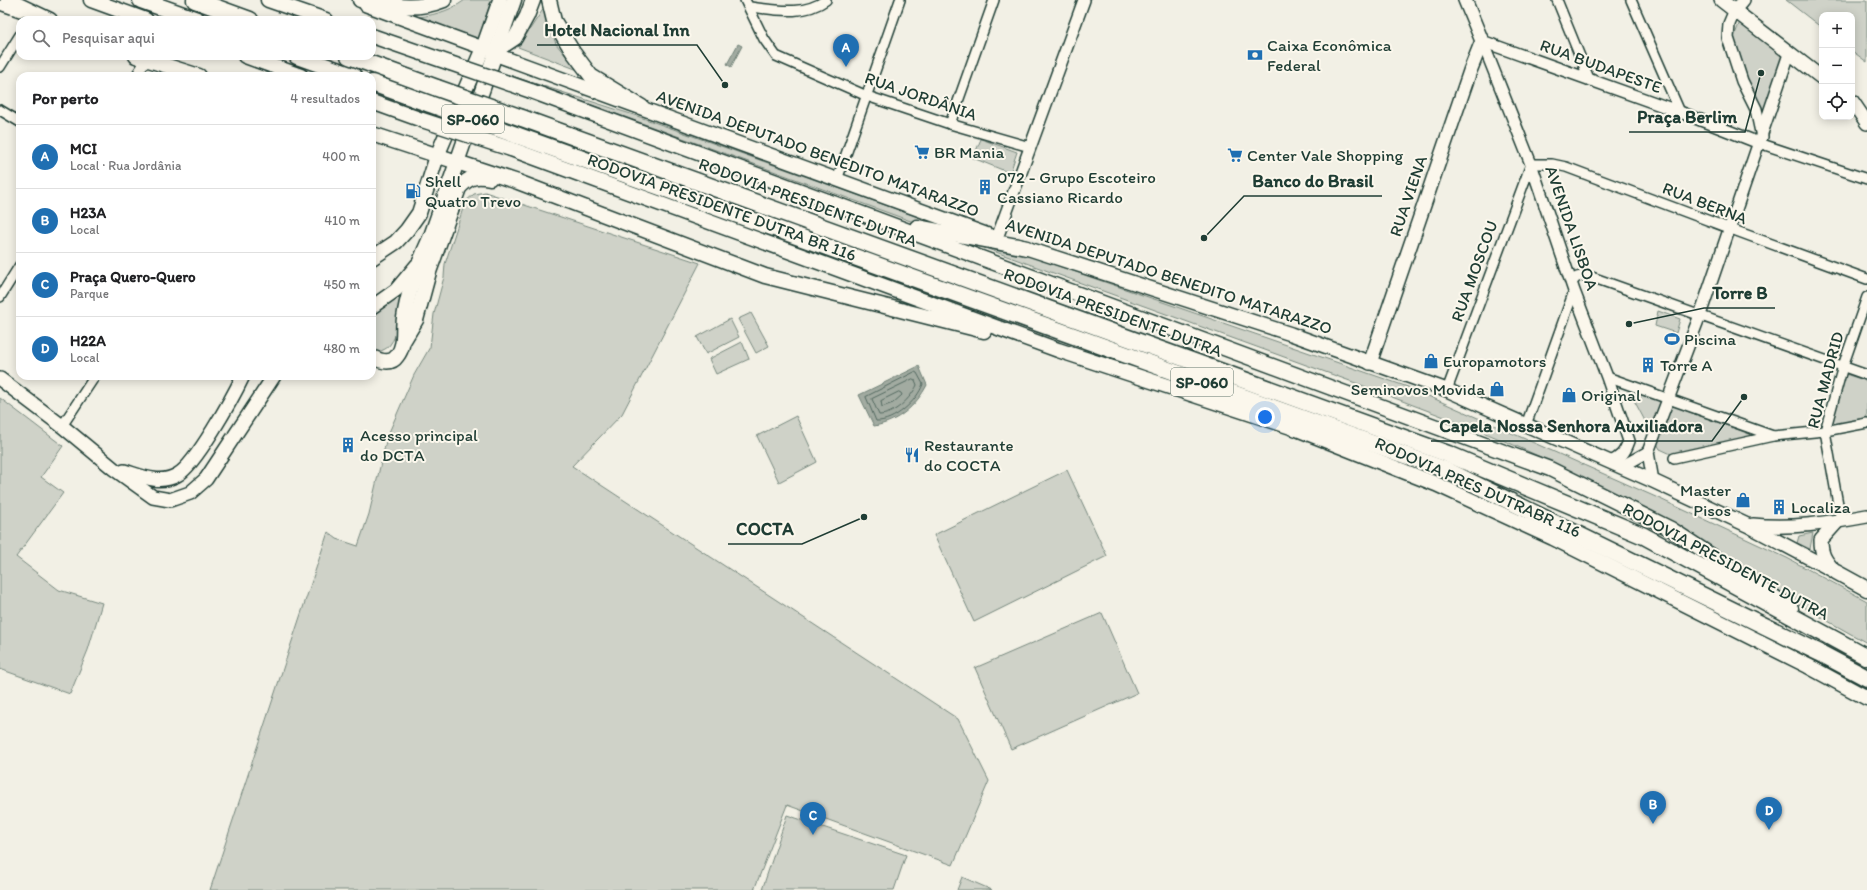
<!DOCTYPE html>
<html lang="pt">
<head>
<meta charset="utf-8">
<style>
  :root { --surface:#fff; --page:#f2f2f2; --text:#202124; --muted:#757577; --line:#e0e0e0; --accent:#1f6fb2 }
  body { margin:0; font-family:Itim,sans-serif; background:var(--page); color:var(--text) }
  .controls { position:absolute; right:12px; top:12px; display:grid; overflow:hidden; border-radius:8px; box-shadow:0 2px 10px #0003 }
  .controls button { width:36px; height:36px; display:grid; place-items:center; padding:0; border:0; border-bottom:1px solid var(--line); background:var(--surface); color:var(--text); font:20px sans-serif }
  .you { position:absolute; left:1265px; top:417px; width:14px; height:14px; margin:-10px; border:3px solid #fff; border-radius:50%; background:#1a73e8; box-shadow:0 0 0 6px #1a73e833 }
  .badge { display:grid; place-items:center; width:26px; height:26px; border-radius:50%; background:var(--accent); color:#fff; font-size:13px; font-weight:700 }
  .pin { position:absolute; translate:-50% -33px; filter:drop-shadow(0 1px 2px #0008) }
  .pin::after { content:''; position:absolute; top:21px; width:14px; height:12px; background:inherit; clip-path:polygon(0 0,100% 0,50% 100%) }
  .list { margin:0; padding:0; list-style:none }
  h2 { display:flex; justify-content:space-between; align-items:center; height:52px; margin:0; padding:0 16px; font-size:17px }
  h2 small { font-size:13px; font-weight:400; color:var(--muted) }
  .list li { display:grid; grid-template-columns:26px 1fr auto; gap:12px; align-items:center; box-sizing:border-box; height:64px; padding:0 16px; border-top:1px solid var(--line) }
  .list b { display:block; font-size:15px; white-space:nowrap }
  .list p { margin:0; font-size:13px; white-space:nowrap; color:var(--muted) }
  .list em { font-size:13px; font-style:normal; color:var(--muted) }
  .icon { flex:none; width:22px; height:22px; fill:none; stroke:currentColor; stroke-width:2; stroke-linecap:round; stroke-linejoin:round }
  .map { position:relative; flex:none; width:1867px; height:890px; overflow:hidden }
  .search { position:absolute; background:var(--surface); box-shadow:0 2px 10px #0003; left:16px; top:16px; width:360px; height:44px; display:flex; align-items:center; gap:10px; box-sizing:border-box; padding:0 14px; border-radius:12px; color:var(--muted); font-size:15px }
  .panel { position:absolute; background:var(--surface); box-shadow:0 2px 10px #0003; left:16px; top:72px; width:360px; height:308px; border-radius:12px }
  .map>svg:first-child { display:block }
</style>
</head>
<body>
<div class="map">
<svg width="1867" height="890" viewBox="0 0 1867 890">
  <rect width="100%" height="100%" fill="#f2f0e5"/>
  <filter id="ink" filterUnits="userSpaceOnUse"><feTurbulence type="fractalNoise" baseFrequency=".025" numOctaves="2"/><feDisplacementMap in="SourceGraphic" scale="8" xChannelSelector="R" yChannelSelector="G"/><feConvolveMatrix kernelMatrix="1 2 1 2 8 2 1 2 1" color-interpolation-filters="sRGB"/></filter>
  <g filter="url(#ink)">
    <g fill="#cfd2c8" stroke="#77887e">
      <path d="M465,0H491L478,41L411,18C430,16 449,12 465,0Z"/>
      <path d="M1786,0H1867V62L1852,51V15H1822V28Z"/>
      <path d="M544,8L556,44L578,70L518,47Z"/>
      <path d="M1741,19L1786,56L1767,113L1762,112L1747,86L1732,42Z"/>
      <path d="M515,77L637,116L969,235L1408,387L1658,498L1787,558L1867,601V643C1764,587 1668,520 1563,468C1498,435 1429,412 1361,385Z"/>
      <path d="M981,139L1017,152L1010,173L973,158Z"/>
      <path d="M485,192L700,263L622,414L572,466L958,719L989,781L953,865L787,805L754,890H210L328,532L337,539L358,546L369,514L387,437L414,375L430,347L434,314L444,277L445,264L465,202L474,194Z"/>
      <path d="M407,284C404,299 400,332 391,343C388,349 381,351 375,353L372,350V315L381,309Z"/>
      <path d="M1658,311L1680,319L1676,333L1655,326Z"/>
      <path d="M751,313L769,346L756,353L738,319Z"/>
      <path d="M730,319L739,337L706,354L697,337Z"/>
      <path d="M742,342L749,359L716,374L709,359Z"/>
      <path d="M1842,373L1867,381V421L1830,428Z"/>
      <path d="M1628,389L1755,436L1671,454L1660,449Z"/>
      <path d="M0,398L63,446L41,477L63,493L16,557L59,590L102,603L88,650L70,694L0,669Z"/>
      <path d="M796,416L817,462L779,482L757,436Z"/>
      <path d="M1067,470L1107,556L974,622L934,535Z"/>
      <path d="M1813,533L1810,549L1797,543L1799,536Z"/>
      <path d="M1102,613L1137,693L1011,749L975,668Z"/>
      <path d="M787,815L906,855L894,890H762Z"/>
      <path d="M962,877L992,890H957Z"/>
    </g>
    <g fill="#a2aba1" stroke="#6e7f75">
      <path d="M738,44L742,46L731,67L727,64Z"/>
      <path d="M919,366L927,385C916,406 898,422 874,426L859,395Z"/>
    </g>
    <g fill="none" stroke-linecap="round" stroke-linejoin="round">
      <g stroke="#536960" stroke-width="1">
        <path d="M915,372L917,373L923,384C917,401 894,422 876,421L866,397Z"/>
        <path d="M913,379L915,380L917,385C911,398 894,415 879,415L872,399Z"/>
        <path d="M899,392L901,393L902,395L893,403L882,407L881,401Z"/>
      </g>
      <g stroke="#1f3d34" stroke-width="12">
        <g id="minor">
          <path d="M745,0L764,39L776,56L867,96L950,124L1030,147"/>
          <path d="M1557,0L1590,81"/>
          <path d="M1631,0L1680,112"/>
          <path d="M0,5L20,12"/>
          <path d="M750,7C776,10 804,16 826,0"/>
          <path d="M0,67L20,35"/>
          <path d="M136,76L146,60"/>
          <path d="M0,110L20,122"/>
          <path d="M950,124L994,0"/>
          <path d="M1759,143L1867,179"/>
          <path d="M837,180L900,0"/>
          <path d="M1571,283L1577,277L1586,275L1867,375"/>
          <path d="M0,297L20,265"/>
          <path d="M1607,377L1773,436"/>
          <path d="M1447,390L1531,164H1552L1566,167L1739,232L1867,279"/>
          <path d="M1526,425L1574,291"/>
          <path d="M62,426L95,376"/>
          <path d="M1674,458L1773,436L1825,431L1867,423"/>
          <path d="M1841,521L1825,431L1843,366L1867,297"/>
        </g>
      </g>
      <g stroke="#1f3d34" stroke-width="14">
        <g id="tertiary">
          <path d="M1744,0L1735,10L1729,24L1728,38L1742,81L1756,109L1762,137"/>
          <path d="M1482,41L1531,164L1574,291L1607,377L1629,441C1625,452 1621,458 1610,462"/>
          <path d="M1482,41L1680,112L1759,143"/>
          <path d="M997,238L1084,0"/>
          <path d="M1621,467L1648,452"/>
          <path d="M1653,481L1648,452L1700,315L1789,54"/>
        </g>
      </g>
      <g stroke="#1f3d34" stroke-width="16">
        <g id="secondary">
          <path d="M1721,0L1822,78"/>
          <path d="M366,5L483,48"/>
          <path d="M494,54L994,237"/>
          <path d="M1852,101L1867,123"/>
          <path d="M1017,245L1291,334L1447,390L1653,481L1747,525L1836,572"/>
          <path d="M372,307L396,290L417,265"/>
          <path d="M1370,363L1470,71L1482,41L1465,0"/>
          <path d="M0,379L62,426L114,469L153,497L170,500L190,493L206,479L274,376"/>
          <path d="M124,471C141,476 160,485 177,475C195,466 233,397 243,376"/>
          <path d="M1753,525C1791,529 1829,523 1867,516"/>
          <path d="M1832,568C1824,559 1821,553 1821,540L1838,521"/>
        </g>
      </g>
      <g stroke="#1f3d34" stroke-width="17">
        <g id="primary">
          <path d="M8,0L50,20"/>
          <path d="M91,0L146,20"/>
          <path d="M268,0L326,20"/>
          <path d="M360,0C391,5 414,12 444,0"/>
          <path d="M549,0L554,21L573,52L591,76L642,107"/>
          <path d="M372,36L450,63"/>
          <path d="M495,51L515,38L527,16L533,0"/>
          <path d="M136,56L199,76"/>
          <path d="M245,56L301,76"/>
          <path d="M531,91L1550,469L1671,529L1791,608"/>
          <path d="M372,102L422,120"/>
          <path d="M372,134L518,182L765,276L984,331"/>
          <path d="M511,149L1058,350L1297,429L1436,484L1553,538L1808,666L1867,698"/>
          <path d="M917,227L1027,248"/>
          <path d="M372,258L396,242L407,230L419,213L437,156L483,48L500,0"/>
          <path d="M404,340L416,320L429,272L459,188C469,177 476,175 490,178"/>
          <path d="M372,357C380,361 391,365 397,356C406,344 402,331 404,318C408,289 419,262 431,236L514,0"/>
          <path d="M1836,572L1867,589"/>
        </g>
      </g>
      <g stroke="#1f3d34" stroke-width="19">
        <g id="motorway">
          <path d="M141,0L197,20"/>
          <path d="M195,0L250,20"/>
          <path d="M297,56L353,76"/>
          <path d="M349,56L437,88"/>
          <path d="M372,83L430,104"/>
          <path d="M522,118L1448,454L1644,536L1867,657"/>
          <path d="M516,135L1446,470L1820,653L1867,678"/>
        </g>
      </g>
      <use href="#minor" stroke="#fbf7ec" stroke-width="9"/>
      <use href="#tertiary" stroke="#fbf7ec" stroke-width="11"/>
      <use href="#secondary" stroke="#fbf7ec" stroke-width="13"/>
      <use href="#primary" stroke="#fbf7ec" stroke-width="14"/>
      <use href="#motorway" stroke="#fbf7ec" stroke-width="16"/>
      <g stroke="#1f3d34" stroke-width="17" stroke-linecap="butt">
        <g id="primary-bridge">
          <path d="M450,63L531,91"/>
          <path d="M422,120L511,149"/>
        </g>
      </g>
      <g stroke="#1f3d34" stroke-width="19" stroke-linecap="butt">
        <g id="motorway-bridge">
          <path d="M437,88L522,118"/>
          <path d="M430,104L516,135"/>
        </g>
      </g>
      <use href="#primary-bridge" stroke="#fbf7ec" stroke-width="14"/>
      <use href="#motorway-bridge" stroke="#fbf7ec" stroke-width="16"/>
    </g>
  </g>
  <defs>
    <g id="bank-bare" transform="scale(1.2)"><path d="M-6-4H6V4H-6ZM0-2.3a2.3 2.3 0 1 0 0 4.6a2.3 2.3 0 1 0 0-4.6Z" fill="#1f6fb2" stroke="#fbf7ec" stroke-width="2.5" paint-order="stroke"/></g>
    <g id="supermarket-bare" transform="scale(1.2)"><path d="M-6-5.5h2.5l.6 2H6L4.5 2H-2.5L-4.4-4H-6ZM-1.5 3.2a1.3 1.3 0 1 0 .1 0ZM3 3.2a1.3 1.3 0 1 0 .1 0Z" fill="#1f6fb2" stroke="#fbf7ec" stroke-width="2.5" paint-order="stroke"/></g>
    <g id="building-bare" transform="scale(1.2)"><path d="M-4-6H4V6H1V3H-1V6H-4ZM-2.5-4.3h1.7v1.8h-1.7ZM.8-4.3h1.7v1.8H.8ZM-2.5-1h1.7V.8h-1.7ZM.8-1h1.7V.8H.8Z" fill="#1f6fb2" stroke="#fbf7ec" stroke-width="2.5" paint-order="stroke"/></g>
    <g id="fuel-bare" transform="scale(1.2)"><path d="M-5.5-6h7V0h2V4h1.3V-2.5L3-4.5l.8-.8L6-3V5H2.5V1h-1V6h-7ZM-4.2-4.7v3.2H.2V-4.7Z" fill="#1f6fb2" stroke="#fbf7ec" stroke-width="2.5" paint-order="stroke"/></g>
    <g id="stadium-bare" transform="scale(1.2)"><path d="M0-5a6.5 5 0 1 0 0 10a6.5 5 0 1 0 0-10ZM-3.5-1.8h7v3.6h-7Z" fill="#1f6fb2" stroke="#fbf7ec" stroke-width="2.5" paint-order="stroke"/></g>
    <g id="shop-bare" transform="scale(1.2)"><path d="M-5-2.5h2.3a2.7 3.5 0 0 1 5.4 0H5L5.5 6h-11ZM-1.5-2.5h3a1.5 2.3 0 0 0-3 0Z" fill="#1f6fb2" stroke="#fbf7ec" stroke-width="2.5" paint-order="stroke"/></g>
    <g id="restaurant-bare" transform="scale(1.2)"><path d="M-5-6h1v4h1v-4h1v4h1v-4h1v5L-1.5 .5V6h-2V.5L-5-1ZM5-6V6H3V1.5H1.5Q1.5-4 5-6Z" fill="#1f6fb2" stroke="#fbf7ec" stroke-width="2.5" paint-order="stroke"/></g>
  </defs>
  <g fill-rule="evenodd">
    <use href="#bank-bare" x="1255" y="55"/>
    <use href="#supermarket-bare" x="922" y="152"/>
    <use href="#supermarket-bare" x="1235" y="155"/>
    <use href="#building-bare" x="985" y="187"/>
    <use href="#fuel-bare" x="413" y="191"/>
    <use href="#stadium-bare" x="1672" y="339"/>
    <use href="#shop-bare" x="1431" y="361"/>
    <use href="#building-bare" x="1648" y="365"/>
    <use href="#shop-bare" x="1497" y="389"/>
    <use href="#shop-bare" x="1569" y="395"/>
    <use href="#building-bare" x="348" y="445"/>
    <use href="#restaurant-bare" x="912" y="455"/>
    <use href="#shop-bare" x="1743" y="500"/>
    <use href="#building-bare" x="1779" y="507"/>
  </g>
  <g text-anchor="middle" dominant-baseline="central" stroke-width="4" stroke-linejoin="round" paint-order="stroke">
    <g fill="#fbf7ec" stroke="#61756b" stroke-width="1">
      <rect x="442" y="105" width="62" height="28" rx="3"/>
      <rect x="1171" y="368" width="62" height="28" rx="3"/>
    </g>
    <g font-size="16" font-weight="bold" fill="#1f3d34">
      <text x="473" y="119">SP-060</text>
      <text x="1202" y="382">SP-060</text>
    </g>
    <g font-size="17" fill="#1f3d34" stroke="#fbf7ec" text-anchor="start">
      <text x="1267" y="45">Caixa Econômica<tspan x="1267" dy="20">Federal</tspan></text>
      <text x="934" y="152">BR Mania</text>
      <text x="1247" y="155">Center Vale Shopping</text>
      <text x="997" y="177">072 - Grupo Escoteiro<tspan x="997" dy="20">Cassiano Ricardo</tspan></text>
      <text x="425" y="181">Shell<tspan x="425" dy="20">Quatro Trevo</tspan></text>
      <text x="1684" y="339">Piscina</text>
      <text x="1443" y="361">Europamotors</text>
      <text x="1660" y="365">Torre A</text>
      <text x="1485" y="389" text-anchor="end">Seminovos Movida</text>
      <text x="1581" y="395">Original</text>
      <text x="360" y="435">Acesso principal<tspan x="360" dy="20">do DCTA</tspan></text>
      <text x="924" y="445">Restaurante<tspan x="924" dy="20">do COCTA</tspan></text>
      <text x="1731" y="490" text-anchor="end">Master<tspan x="1731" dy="20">Pisos</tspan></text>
      <text x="1791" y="507">Localiza</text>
    </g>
    <g font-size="17" fill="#1f3d34" stroke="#fbf7ec">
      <text transform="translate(1601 66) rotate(20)">RUA BUDAPESTE</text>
      <text transform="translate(921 96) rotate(19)">RUA JORDÂNIA</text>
      <text transform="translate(818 153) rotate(20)">AVENIDA DEPUTADO BENEDITO MATARAZZO</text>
      <text transform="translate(1408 196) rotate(-71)">RUA VIENA</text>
      <text transform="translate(808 202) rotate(20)">RODOVIA PRESIDENTE DUTRA</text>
      <text transform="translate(1705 203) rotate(21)">RUA BERNA</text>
      <text transform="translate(722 207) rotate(20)">RODOVIA PRESIDENTE DUTRA BR 116</text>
      <text transform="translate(1572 228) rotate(71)">AVENIDA LISBOA</text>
      <text transform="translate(1474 271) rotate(-70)">RUA MOSCOU</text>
      <text transform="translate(1169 276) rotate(18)">AVENIDA DEPUTADO BENEDITO MATARAZZO</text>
      <text transform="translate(1113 312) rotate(20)">RODOVIA PRESIDENTE DUTRA</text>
      <text transform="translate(1825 380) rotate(-75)">RUA MADRID</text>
      <text transform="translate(1478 487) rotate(24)">RODOVIA PRES DUTRABR 116</text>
      <text transform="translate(1726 561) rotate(28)">RODOVIA PRESIDENTE DUTRA</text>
    </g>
  </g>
  <path fill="none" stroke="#1f3d34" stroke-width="1.5" d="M725 85L697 45H537M1761 73L1745 132H1629M1204 238L1244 196H1382M1629 324L1704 308H1775M1744 397L1712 441H1431M864 517L802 544H728"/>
  <g fill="#1f3d34" stroke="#fbf7ec" stroke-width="1.5">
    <circle cx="725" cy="85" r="4"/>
    <circle cx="1761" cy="73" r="4"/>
    <circle cx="1204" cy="238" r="4"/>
    <circle cx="1629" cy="324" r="4"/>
    <circle cx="1744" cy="397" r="4"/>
    <circle cx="864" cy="517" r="4"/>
  </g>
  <g font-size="18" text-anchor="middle" font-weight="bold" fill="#1f3d34" stroke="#fbf7ec" stroke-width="4" stroke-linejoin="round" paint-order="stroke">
    <text x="617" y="36">Hotel Nacional Inn</text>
    <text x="1687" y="123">Praça Berlim</text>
    <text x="1313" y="187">Banco do Brasil</text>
    <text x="1740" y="299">Torre B</text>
    <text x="1571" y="432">Capela Nossa Senhora Auxiliadora</text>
    <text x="765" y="535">COCTA</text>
  </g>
</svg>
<div class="controls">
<button>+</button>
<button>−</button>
<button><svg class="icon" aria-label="locate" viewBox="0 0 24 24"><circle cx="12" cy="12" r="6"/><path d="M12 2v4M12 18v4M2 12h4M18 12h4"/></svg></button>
</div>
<div class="you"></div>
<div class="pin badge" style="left:846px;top:67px">A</div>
<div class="pin badge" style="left:1653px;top:824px">B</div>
<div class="pin badge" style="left:813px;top:835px">C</div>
<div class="pin badge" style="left:1769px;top:830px">D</div>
<div class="search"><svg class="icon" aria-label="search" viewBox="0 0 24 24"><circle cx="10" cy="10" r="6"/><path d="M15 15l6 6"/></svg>Pesquisar aqui</div>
<section class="panel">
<h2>Por perto<small>4 resultados</small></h2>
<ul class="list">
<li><span class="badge">A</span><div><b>MCI</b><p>Local · Rua Jordânia</p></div><em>400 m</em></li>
<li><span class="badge">B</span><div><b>H23A</b><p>Local</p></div><em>410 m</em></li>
<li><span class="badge">C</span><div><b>Praça Quero-Quero</b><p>Parque</p></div><em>450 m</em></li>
<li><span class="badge">D</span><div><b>H22A</b><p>Local</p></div><em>480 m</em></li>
</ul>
</section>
</div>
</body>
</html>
